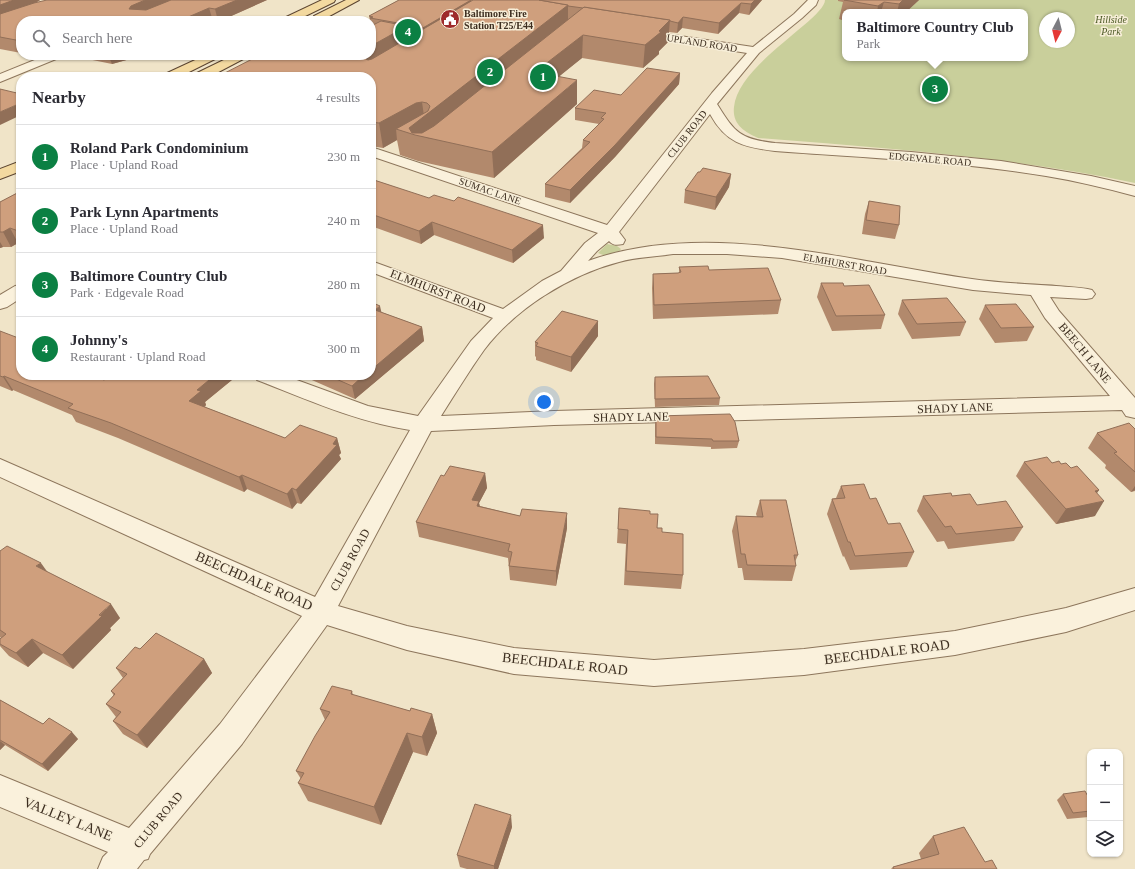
<!DOCTYPE html>
<html lang="en">
<head>
<meta charset="utf-8">
<style>
  :root { --surface:#fff; --page:#f7f7f7; --text:#2b2b33; --muted:#7c7c81; --line:#e1e1e2; --accent:#0b8043 }
  body { margin:0; font-family:"Times New Roman",serif; background:var(--page); color:var(--text) }
  .controls { position:absolute; right:12px; bottom:12px; display:grid; overflow:hidden; border-radius:8px; box-shadow:0 1px 3px #0004 }
  .controls button { width:36px; height:36px; display:grid; place-items:center; padding:0; border:0; border-bottom:1px solid var(--line); background:var(--surface); color:var(--text); font:20px sans-serif }
  .compass { position:absolute; left:1039px; top:12px; width:36px; height:36px; border-radius:50%; background:var(--surface); box-shadow:0 1px 3px #0004; rotate:187deg }
  .you { position:absolute; left:544px; top:402px; width:14px; height:14px; margin:-10px; border:3px solid #fff; border-radius:50%; background:#1a73e8; box-shadow:0 0 0 6px #1a73e833 }
  .badge { display:grid; place-items:center; width:26px; height:26px; border-radius:50%; background:var(--accent); color:#fff; font-size:13px; font-weight:700 }
  .pin { position:absolute; translate:-50% -50%; border:2px solid #fff; box-shadow:0 1px 4px #0006 }
  .popup { position:absolute; left:842px; top:9px; width:186px; height:52px; box-sizing:border-box; display:grid; place-content:center; border-radius:8px; background:var(--surface); filter:drop-shadow(0 1px 3px #0005); font-size:13px; white-space:nowrap; color:var(--muted) }
  .popup b { font-size:15px; color:var(--text) }
  .popup::after { content:''; position:absolute; left:50%; top:100%; margin-left:-8px; border:8px solid transparent; border-top-color:var(--surface) }
  .list { margin:0; padding:0; list-style:none }
  h2 { display:flex; justify-content:space-between; align-items:center; height:52px; margin:0; padding:0 16px; font-size:17px }
  h2 small { font-size:13px; font-weight:400; color:var(--muted) }
  .list li { display:grid; grid-template-columns:26px 1fr auto; gap:12px; align-items:center; box-sizing:border-box; height:64px; padding:0 16px; border-top:1px solid var(--line) }
  .list b { display:block; font-size:15px; white-space:nowrap }
  .list p { margin:0; font-size:13px; white-space:nowrap; color:var(--muted) }
  .list em { font-size:13px; font-style:normal; color:var(--muted) }
  .icon { flex:none; width:22px; height:22px; fill:none; stroke:currentColor; stroke-width:2; stroke-linecap:round; stroke-linejoin:round }
  .map { position:relative; flex:none; width:1135px; height:869px; overflow:hidden }
  .search { position:absolute; background:var(--surface); box-shadow:0 1px 3px #0004; left:16px; top:16px; width:360px; height:44px; display:flex; align-items:center; gap:10px; box-sizing:border-box; padding:0 14px; border-radius:16px; color:var(--muted); font-size:15px }
  .panel { position:absolute; background:var(--surface); box-shadow:0 1px 3px #0004; left:16px; top:72px; width:360px; height:308px; border-radius:16px }
  .map>svg:first-child { display:block }
</style>
</head>
<body>
<div class="map">
<svg width="1135" height="869" viewBox="0 0 1135 869">
  <rect width="100%" height="100%" fill="#f0e4c8"/>
  <g fill="#c9cf9b" fill-rule="evenodd">
    <path d="M825,0H1135V183C1011,157 884,148 758,138C744,132 732,124 734,107C738,64 825,19 825,0ZM845,12H1025V58H845ZM1045,18H1069V42H1045Z"/>
    <path d="M607,244L617,246L621,249C615,257 606,257 598,253Z"/>
  </g>
  <g fill="none" stroke-linecap="round" stroke-linejoin="round">
    <g stroke="#8d765c" stroke-width="2">
      <g id="minor">
        <path d="M808,0H818L816,5L802,18L759,53L717,104C735,133 740,139 775,143L911,152L1001,161L1091,176L1135,186V196C1106,188 1076,181 1046,176C957,161 865,158 775,151C743,147 726,143 710,114L619,232L625,240L623,244C618,245 613,246 609,241L597,251L588,261C707,218 851,262 972,279C999,283 1028,284 1056,286C1068,287 1081,287 1092,290L1095,294L1092,298L1086,299L1050,297L1059,311L1135,398V418L1126,416L1122,410L554,425L431,431L338,606L407,626L514,648L654,660L804,649L955,631L1066,608L1135,588V610L1066,632L955,655L804,675L654,686L514,674L407,650L327,625L242,744L150,854L148,859L144,860L137,869H98L103,857L108,852L0,807V775L129,828L220,724L302,616L0,477V459L315,597L410,430C357,422 306,399 257,380L254,375H283L368,406L418,416L471,341L493,318L371,272V261L503,309L542,281L561,271L585,243L598,233L371,156V147L607,225L712,93L747,53L640,36L636,35L634,33L636,31L640,30L753,47L794,14ZM673,254H727L782,258L973,290L1031,295L1045,318L1110,396L554,411L441,416C455,394 469,371 484,350C515,309 569,275 619,262C636,257 655,257 673,254Z"/>
        <path d="M47,55H63L61,57L0,82V74Z"/>
        <path d="M21,285V298L7,307L0,309V295L15,286Z"/>
      </g>
    </g>
    <g stroke="#5b4430" stroke-width="2">
      <g id="major">
        <path d="M322,0H335L334,2L295,21H281L282,19Z"/>
        <path d="M346,0H359L322,20L317,21L313,18L314,16Z"/>
        <path d="M206,55H221L219,57L179,77H163L165,74Z"/>
        <path d="M234,55H249L247,57L209,77L195,76L197,73Z"/>
        <path d="M21,161V171L0,179V169Z"/>
      </g>
    </g>
    <use href="#minor" fill="#faf1dc" fill-rule="evenodd"/>
    <use href="#major" fill="#f3d9a0" fill-rule="evenodd"/>
  </g>
  <g fill="#b2896c">
    <path d="M0,0H40L36,3L267,0L220,21H21V53L0,49Z"/>
    <path d="M399,0H762L749,15L739,13L718,34L682,28L677,33L669,32L668,42L659,51V54L643,68L582,58L559,76L577,104L494,178L418,161L400,155L397,140L383,148L371,146V21H370L369,16Z"/>
    <path d="M838,0H919L906,12H845V21L839,19L843,2L838,1Z"/>
    <path d="M68,55H140L130,59L112,64Z"/>
    <path d="M680,73L679,84L615,157L570,203L545,197V184L582,148L583,140L599,124L575,120V108L621,95Z"/>
    <path d="M731,174L729,187L715,210L684,203L685,190Z"/>
    <path d="M371,179L544,238L513,263L434,235L421,244L371,226Z"/>
    <path d="M21,191V244L18,243L11,247H3L0,248V202Z"/>
    <path d="M869,201L899,225L895,239L862,234L865,214Z"/>
    <path d="M679,267L709,270L781,300L778,314L653,319L652,288L653,274L679,273Z"/>
    <path d="M821,283L844,286L885,315L881,329L832,331L817,297Z"/>
    <path d="M902,300L966,322L960,336L912,339L898,314Z"/>
    <path d="M985,305L1034,327L1027,341L995,343L979,319Z"/>
    <path d="M381,312L422,327L424,341L355,399L305,377V375H371Z"/>
    <path d="M598,321V336L571,372L536,360V357L535,356V342Z"/>
    <path d="M0,331L21,375L104,380L112,375H238L205,402L206,405L205,407L285,438H337L341,453L339,455L341,459L301,504L297,503L292,509L247,489L244,492L118,438L76,422L72,415L13,390L12,391L0,386Z"/>
    <path d="M655,377L720,398L719,405L655,407L654,384Z"/>
    <path d="M656,416L739,441L737,448L711,449V447L655,444V424Z"/>
    <path d="M1135,429V491L1131,492L1105,468L1106,465L1088,448L1097,433Z"/>
    <path d="M1024,462L1052,463L1061,464L1071,468L1099,490L1097,493L1095,516L1056,524L1016,476Z"/>
    <path d="M485,473L487,488L479,503L480,506L567,528L556,586L510,580L508,558L419,537L416,522L444,476Z"/>
    <path d="M841,486L870,499L888,524L914,552L907,567L850,570L844,556L843,557L827,514L832,499L836,498Z"/>
    <path d="M923,496H952L977,505L1023,527L1014,541L948,549L944,541L937,542L917,511Z"/>
    <path d="M760,500L798,555L795,562L796,566L792,581L744,580L742,568H738L732,531L736,516L757,517L756,514Z"/>
    <path d="M619,508L650,514L683,575L681,589L624,585L626,544L617,543Z"/>
    <path d="M0,551L47,572L120,618L110,628L111,630L73,669L43,653L28,667L9,656L0,646V639L1,638L0,637Z"/>
    <path d="M140,649L204,659L212,673L147,748L123,734L113,721L116,717L106,704L114,696L111,691L123,678L116,668Z"/>
    <path d="M352,691L353,695L410,711L432,714L437,733L427,756L413,752L381,825L308,801L298,783L301,779L296,771L325,720L320,709Z"/>
    <path d="M0,700L43,724L78,739L48,771L5,745L0,750Z"/>
    <path d="M1063,794L1090,800V816L1089,817L1067,819L1057,800Z"/>
    <path d="M512,827L498,869H467L460,867L457,855Z"/>
    <path d="M933,836L985,862L997,869H891L893,867L921,859L919,853Z"/>
  </g>
  <g fill="#916f58">
    <path d="M14,0H40L20,11L0,18V5Z"/>
    <path d="M145,0H178L134,21L129,9L131,6Z"/>
    <path d="M237,0H267L220,21H218L215,9Z"/>
    <path d="M471,0L472,11L423,39L421,29Z"/>
    <path d="M755,0H762L749,15L751,4Z"/>
    <path d="M903,0H919L906,12H897L899,4Z"/>
    <path d="M884,2L881,12H877L878,6Z"/>
    <path d="M741,3L739,13L718,34L719,23Z"/>
    <path d="M568,5V26L431,139L396,129L397,140L383,148L379,123L416,103L422,102L424,116Z"/>
    <path d="M209,8L213,21H179Z"/>
    <path d="M683,17L682,28L677,33L678,23Z"/>
    <path d="M670,20L668,42L659,51V54L643,68L645,45Z"/>
    <path d="M407,26L410,48L369,77L361,55H371V46Z"/>
    <path d="M583,35L582,58L535,96V72Z"/>
    <path d="M108,55H140L130,59L112,64Z"/>
    <path d="M680,73L679,84L615,157L570,203V190Z"/>
    <path d="M577,80V104L494,178L492,152Z"/>
    <path d="M21,103V115L0,125V112Z"/>
    <path d="M731,174L729,187L715,210L716,197Z"/>
    <path d="M432,222L434,235L421,244L419,231Z"/>
    <path d="M543,225L544,238L513,263L512,250Z"/>
    <path d="M10,228L18,243L11,247L3,232Z"/>
    <path d="M0,242L3,247L0,248Z"/>
    <path d="M380,306L383,319L375,310Z"/>
    <path d="M598,321V336L571,372V357Z"/>
    <path d="M422,327L424,341L355,399L352,386L364,375H371V370Z"/>
    <path d="M215,375H238L205,402L206,405L195,415L189,401L197,390Z"/>
    <path d="M4,376L13,390L12,391L3,377Z"/>
    <path d="M337,438L341,453L339,455L341,459L301,504L296,490Z"/>
    <path d="M485,473L487,488L479,503L481,516L472,500Z"/>
    <path d="M242,475L247,489L244,492L239,477Z"/>
    <path d="M1135,486V490L1131,492Z"/>
    <path d="M292,488L297,503L292,509L287,494Z"/>
    <path d="M1099,490L1089,504L1104,501L1095,516L1056,524L1066,509L1095,491Z"/>
    <path d="M567,513V528L556,586V571Z"/>
    <path d="M41,563L51,577L36,566Z"/>
    <path d="M111,604L120,618L110,628L111,630L73,669L62,655Z"/>
    <path d="M32,639L43,653L28,667L16,653Z"/>
    <path d="M204,659L212,673L147,748L137,735Z"/>
    <path d="M432,714L437,733L427,756L422,737Z"/>
    <path d="M72,732L78,739L48,771L42,764Z"/>
    <path d="M407,733L413,752L381,825L374,807Z"/>
    <path d="M0,741L5,745L0,750Z"/>
    <path d="M511,815L512,827L498,869H494V866Z"/>
  </g>
  <g fill="#cf9f7d" stroke="#916f58">
    <path d="M0,0H14L0,5Z"/>
    <path d="M47,0H145L131,6L129,9L146,10L171,0H237L215,9L209,8L179,21H21V41L0,37V14L34,3Z"/>
    <path d="M399,0H471L421,29L407,26L397,24L398,23L370,18L373,17L369,16Z"/>
    <path d="M473,0H539L568,5L409,128L412,133H422L434,126L584,7L670,20L659,31L661,32L645,45L583,35L535,72L577,80L492,152L415,135L396,129L428,111L430,106L427,103L422,102L416,103L379,123L371,122V77H217L260,55H366V59L368,60L372,59Z"/>
    <path d="M539,0H755L751,4L741,3L719,23L683,17L678,23L670,21V20L584,7L583,8L568,6V5Z"/>
    <path d="M844,0H903L899,4L884,2L878,6Z"/>
    <path d="M381,21L407,26L371,46V26Z"/>
    <path d="M647,68L680,73L615,145L570,190L545,184L590,142L583,140L604,119L601,118L606,113L575,108L594,90L621,95Z"/>
    <path d="M0,89L21,94V103L0,112Z"/>
    <path d="M703,168L731,174L716,197L685,190L698,172H700Z"/>
    <path d="M371,179L429,198L434,195L454,201L458,197L543,225L512,250L432,222L419,231L371,214Z"/>
    <path d="M21,191V232L10,228L3,232H0V202Z"/>
    <path d="M869,201L900,206L899,225L866,220Z"/>
    <path d="M708,266L709,270L768,268L781,300L654,305L653,274L678,273L681,272L679,267Z"/>
    <path d="M821,283H843L844,286L869,285L885,315L836,316Z"/>
    <path d="M947,298L966,322L917,324L902,300Z"/>
    <path d="M371,302L380,306L375,310L422,327L371,370Z"/>
    <path d="M1016,304L1034,327L1001,328L985,305Z"/>
    <path d="M562,311L598,321L571,357L536,346L538,343L535,342Z"/>
    <path d="M0,331L21,339V347L20,348L21,349V375H90L104,380L112,375H215L197,390L201,391L189,401L285,438L300,425L337,438L333,444L337,445L296,490L292,488L287,494L242,475L239,477L111,423L68,408L73,404L4,376L3,377L0,376Z"/>
    <path d="M327,375H364L352,386Z"/>
    <path d="M708,376L720,398L655,399V377Z"/>
    <path d="M730,414L735,422L739,441H713L712,439L656,437V416Z"/>
    <path d="M1129,423L1135,429V472L1114,453L1117,452L1097,433Z"/>
    <path d="M1047,457L1052,463L1059,461L1061,464L1066,463L1071,468L1077,466L1099,490L1095,491L1104,501L1066,509L1024,462Z"/>
    <path d="M450,466L485,473L472,500L479,501L477,506L520,516L522,509L567,513L556,571L509,566L512,552L508,551L510,544L416,522L441,475L444,476Z"/>
    <path d="M864,484L870,499L876,498L888,524L900,523L914,552L855,556L850,542H848L832,499L845,498L841,486Z"/>
    <path d="M951,493L952,496L970,494L977,505L1006,501L1023,527L956,534L951,526L945,527L923,496Z"/>
    <path d="M760,500H786L798,555H794L796,566L747,565L745,554H741L736,516L763,517Z"/>
    <path d="M619,508L650,511V514H658L657,528H662V532L683,534V575L626,571L628,530L618,529Z"/>
    <path d="M7,546L41,563L36,566L111,604L99,615L102,616L62,655L32,639L16,653L0,644V639L6,634L0,630V551Z"/>
    <path d="M156,633L204,659L137,735L113,721L121,712L106,704L115,694L111,691L127,674L116,668L135,647L140,649Z"/>
    <path d="M332,686L352,691L351,694L410,711L411,708L432,714L422,737L407,733L374,807L298,783L304,773L296,771L315,736L330,712L320,709Z"/>
    <path d="M0,700L43,724L49,718L72,732L42,764L0,740Z"/>
    <path d="M1085,791L1090,800V811L1073,813L1063,794Z"/>
    <path d="M475,804L511,815L494,866L457,855Z"/>
    <path d="M964,827L985,862L992,860L997,869H894L893,867L939,854L933,836Z"/>
  </g>
  <defs>
    <g id="civic-disc" transform="scale(1)"><circle r="9.5" fill="#9e2a2b" stroke="#f7eed8"/><path d="M-.6-6.5H3V-4.5H.6V-3L4-1V1h2V6H-6V1h2V-1L-.6-3ZM-1.2 2.5V6h2.4V2.5Z" fill="#fff"/></g>
  </defs>
  <g fill-rule="evenodd">
    <use href="#civic-disc" x="450" y="19"/>
  </g>
  <g text-anchor="middle" dominant-baseline="central" stroke-width="3" stroke-linejoin="round" paint-order="stroke">
    <g font-size="10" font-weight="bold" fill="#3d2e20" stroke="#f7eed8" text-anchor="start">
      <text x="464" y="13">Baltimore Fire<tspan x="464" dy="12">Station T25/E44</tspan></text>
    </g>
    <g font-size="10" font-style="italic" fill="#4d5a26" stroke="#f7eed8">
      <text x="1111" y="19">Hillside<tspan x="1111" dy="12">Park</tspan></text>
    </g>
    <g font-size="10" fill="#3d2e20" stroke="#f7eed8">
      <text transform="translate(702 43) rotate(9)">UPLAND ROAD</text>
      <text transform="translate(687 134) rotate(-52)">CLUB ROAD</text>
      <text transform="translate(930 159) rotate(5)">EDGEVALE ROAD</text>
      <text transform="translate(490 191) rotate(19)">SUMAC LANE</text>
      <text transform="translate(845 264) rotate(10)">ELMHURST ROAD</text>
    </g>
    <g font-size="12" fill="#3d2e20" stroke="#f7eed8">
      <text transform="translate(438 291) rotate(21)">ELMHURST ROAD</text>
      <text transform="translate(1085 353) rotate(50)">BEECH LANE</text>
      <text transform="translate(955 408) rotate(-2)">SHADY LANE</text>
      <text transform="translate(631 417) rotate(-1)">SHADY LANE</text>
      <text transform="translate(350 560) rotate(-61)">CLUB ROAD</text>
      <text transform="translate(158 820) rotate(-50)">CLUB ROAD</text>
    </g>
    <g font-size="14" fill="#3d2e20" stroke="#f7eed8">
      <text transform="translate(254 581) rotate(24)">BEECHDALE ROAD</text>
      <text transform="translate(887 652) rotate(-7)">BEECHDALE ROAD</text>
      <text transform="translate(565 664) rotate(6)">BEECHDALE ROAD</text>
      <text transform="translate(68 819) rotate(22)">VALLEY LANE</text>
    </g>
  </g>
</svg>
<div class="controls">
<button>+</button>
<button>−</button>
<button><svg class="icon" aria-label="layers" viewBox="0 0 24 24"><path d="M12 4l9 5-9 5-9-5zM3 14l9 5 9-5"/></svg></button>
</div>
<svg class="compass" viewBox="-18 -18 36 36"><path d="M0-13l5 13h-10z" fill="#e53935"/><path d="M0 13l5-13h-10z" fill="#7c7c81"/></svg>
<div class="you"></div>
<div class="pin badge" style="left:543px;top:77px">1</div>
<div class="pin badge" style="left:490px;top:72px">2</div>
<div class="pin badge" style="left:935px;top:89px">3</div>
<div class="popup"><b>Baltimore Country Club</b>Park</div>
<div class="pin badge" style="left:408px;top:32px">4</div>
<div class="search"><svg class="icon" aria-label="search" viewBox="0 0 24 24"><circle cx="10" cy="10" r="6"/><path d="M15 15l6 6"/></svg>Search here</div>
<section class="panel">
<h2>Nearby<small>4 results</small></h2>
<ul class="list">
<li><span class="badge">1</span><div><b>Roland Park Condominium</b><p>Place · Upland Road</p></div><em>230 m</em></li>
<li><span class="badge">2</span><div><b>Park Lynn Apartments</b><p>Place · Upland Road</p></div><em>240 m</em></li>
<li><span class="badge">3</span><div><b>Baltimore Country Club</b><p>Park · Edgevale Road</p></div><em>280 m</em></li>
<li><span class="badge">4</span><div><b>Johnny's</b><p>Restaurant · Upland Road</p></div><em>300 m</em></li>
</ul>
</section>
</div>
</body>
</html>
